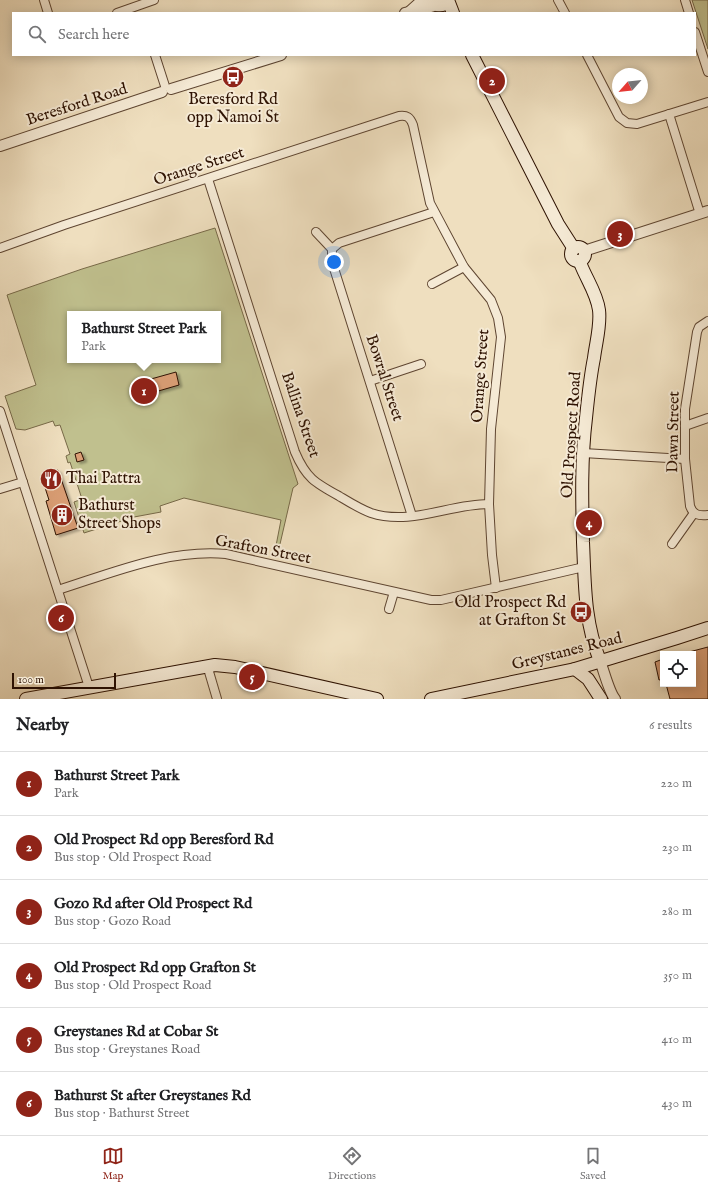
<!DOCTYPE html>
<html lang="en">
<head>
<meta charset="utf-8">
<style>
  :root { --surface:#fff; --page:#f6f6f6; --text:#202124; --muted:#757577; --line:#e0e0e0; --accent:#8f2418 }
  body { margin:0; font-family:"IM FELL English",serif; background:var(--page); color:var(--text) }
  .controls { position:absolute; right:12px; bottom:12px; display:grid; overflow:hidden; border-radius:0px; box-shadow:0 2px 10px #0003 }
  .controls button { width:36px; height:36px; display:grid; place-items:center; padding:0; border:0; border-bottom:1px solid var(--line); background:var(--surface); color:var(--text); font:20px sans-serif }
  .compass { position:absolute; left:612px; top:68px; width:36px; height:36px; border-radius:50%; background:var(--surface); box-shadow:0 2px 10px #0003; rotate:243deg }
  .scale { position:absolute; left:12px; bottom:10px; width:104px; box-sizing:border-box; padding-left:4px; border:2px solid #2e1202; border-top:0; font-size:11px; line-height:14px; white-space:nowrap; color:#2e1202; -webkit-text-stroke:3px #f5ead5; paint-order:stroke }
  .you { position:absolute; left:334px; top:262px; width:14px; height:14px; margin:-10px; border:3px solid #fff; border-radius:50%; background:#1a73e8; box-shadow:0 0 0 6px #1a73e833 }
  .badge { display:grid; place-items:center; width:26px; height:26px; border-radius:50%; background:var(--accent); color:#fff; font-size:13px; font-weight:700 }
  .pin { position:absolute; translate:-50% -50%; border:2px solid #fff; box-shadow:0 1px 4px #0006 }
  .popup { position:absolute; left:67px; top:311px; width:154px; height:52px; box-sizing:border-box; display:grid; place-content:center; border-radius:0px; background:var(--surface); filter:drop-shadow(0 1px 3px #0005); font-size:13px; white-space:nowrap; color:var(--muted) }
  .popup b { font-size:15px; color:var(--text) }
  .popup::after { content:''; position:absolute; left:50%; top:100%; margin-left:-8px; border:8px solid transparent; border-top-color:var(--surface) }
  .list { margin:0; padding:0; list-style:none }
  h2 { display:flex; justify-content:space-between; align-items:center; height:52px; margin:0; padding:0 16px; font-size:17px }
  h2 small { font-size:13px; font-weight:400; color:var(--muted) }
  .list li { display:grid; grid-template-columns:26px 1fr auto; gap:12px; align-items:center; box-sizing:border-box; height:64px; padding:0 16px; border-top:1px solid var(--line) }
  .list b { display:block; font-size:15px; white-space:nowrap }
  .list p { margin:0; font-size:13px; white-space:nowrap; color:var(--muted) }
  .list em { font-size:13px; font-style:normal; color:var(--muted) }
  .icon { flex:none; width:22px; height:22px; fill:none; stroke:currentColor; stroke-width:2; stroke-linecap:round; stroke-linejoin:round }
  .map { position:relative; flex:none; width:708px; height:699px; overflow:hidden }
  .search { position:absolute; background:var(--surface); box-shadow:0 2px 10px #0003; left:12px; right:12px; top:12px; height:44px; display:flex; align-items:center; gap:10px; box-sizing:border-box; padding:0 14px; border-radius:0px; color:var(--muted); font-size:15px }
  .sheet { height:436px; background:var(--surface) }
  nav { display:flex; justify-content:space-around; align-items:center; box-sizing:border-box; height:56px; border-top:1px solid var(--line); background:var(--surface); font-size:11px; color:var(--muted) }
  nav a { display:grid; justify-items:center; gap:2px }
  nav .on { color:var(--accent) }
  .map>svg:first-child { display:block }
</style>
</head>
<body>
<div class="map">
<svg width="708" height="699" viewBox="0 0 708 699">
  <defs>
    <filter id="shadow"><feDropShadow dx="3" dy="2" stdDeviation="1" flood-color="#0004"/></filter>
  </defs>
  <rect width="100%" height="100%" fill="#efdfbf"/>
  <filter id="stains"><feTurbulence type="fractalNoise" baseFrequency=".005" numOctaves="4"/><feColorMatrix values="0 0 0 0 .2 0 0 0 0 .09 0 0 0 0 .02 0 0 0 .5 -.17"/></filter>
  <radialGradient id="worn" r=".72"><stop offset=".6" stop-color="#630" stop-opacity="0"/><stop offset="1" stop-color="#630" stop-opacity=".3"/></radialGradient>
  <g fill="#c0c08e" stroke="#776948" fill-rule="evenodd">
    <path d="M692,0H708V49Z"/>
    <path d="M215,228L298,484L293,488L277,557L274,556L281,520L184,498L160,506L161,512L134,517L84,533L74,502L82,499L70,462L68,463L66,456L70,454L60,425L55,426L53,421L25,430L16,429L5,396L36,385L7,295L82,269ZM70,314H218V360H70Z"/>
  </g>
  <g fill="#db9f76" stroke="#2e1202" filter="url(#shadow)">
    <path d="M176,372L179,385L155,392L151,379Z"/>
    <path d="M81,452L84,460L77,462L75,454Z"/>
    <path d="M58,470L78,528L56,535L46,501L49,500L41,475Z"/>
    <path d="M708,647V699H670L666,684H693V654H688H689V652Z"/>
    <path d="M663,659V679L659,680L655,662Z"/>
  </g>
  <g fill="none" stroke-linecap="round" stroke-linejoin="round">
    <g stroke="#5e4531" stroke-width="10">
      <g id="minor">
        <path d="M44,0L48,13"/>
        <path d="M558,0L565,13"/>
        <path d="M685,0L689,13"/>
        <path d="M117,13L154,0"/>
        <path d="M695,32L708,72"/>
        <path d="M155,55L165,86"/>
        <path d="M587,55L619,117L627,123L637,124L708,102"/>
        <path d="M669,114L700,214"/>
        <path d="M208,179L295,452C306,478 315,483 339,496C349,502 360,509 371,513C411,526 449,504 489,504"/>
        <path d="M316,232L332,249"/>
        <path d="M0,248L64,225L399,116C407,115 410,117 413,125L430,203L464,267L491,300L498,318L501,337L491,429L489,504L492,555L496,588"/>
        <path d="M432,284L464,267"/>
        <path d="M708,321L699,327L697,332L685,409V459L690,506C693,515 699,516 708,515"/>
        <path d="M370,381L421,364"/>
        <path d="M0,411L89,687"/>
        <path d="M685,426L708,418"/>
        <path d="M583,453L685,459"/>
        <path d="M0,489L23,482"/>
        <path d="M412,516L332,262V249L339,243L434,212"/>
        <path d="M672,544L694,513"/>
        <path d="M58,590C112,573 168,549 226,554L431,600H441L584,567"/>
        <path d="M389,609L394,592"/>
        <path d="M207,665L217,699"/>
      </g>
    </g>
    <g stroke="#5e4531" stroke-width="12">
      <g id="tertiary">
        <path d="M409,12L419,3L427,0"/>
        <path d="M405,13L421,10L437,5"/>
        <path d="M171,89L281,55"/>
        <path d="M0,146L162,92"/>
        <path d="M584,251L708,211"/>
        <path d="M600,661C604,671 609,692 615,699"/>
      </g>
    </g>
    <g stroke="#2e1202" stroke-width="14">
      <g id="secondary">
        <path d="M434,0L437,5C442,6 446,5 447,0"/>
        <path d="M448,0L453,13"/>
        <path d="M472,55L558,224L574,249"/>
        <circle cx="578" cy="254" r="7"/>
        <path d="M580,261L581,265C587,280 597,294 599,310C601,325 596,342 594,358C590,378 588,398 586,418C581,459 582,501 583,542C585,584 584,621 600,661"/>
        <path d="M575,669L588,679L601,699"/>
        <path d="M26,699L215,665L235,667L377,699"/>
        <path d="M431,699L575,669L677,638L708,628"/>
      </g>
    </g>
    <use href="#minor" stroke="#f5ead5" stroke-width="8"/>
    <use href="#tertiary" stroke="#f5ead5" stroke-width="10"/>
    <use href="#secondary" stroke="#f5ead5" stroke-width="12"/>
  </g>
  <defs>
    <g id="bus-disc" transform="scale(1.15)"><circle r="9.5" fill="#8f2418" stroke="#f5ead5"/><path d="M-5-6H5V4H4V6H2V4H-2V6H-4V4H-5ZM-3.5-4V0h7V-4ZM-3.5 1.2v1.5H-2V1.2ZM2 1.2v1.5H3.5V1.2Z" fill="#fff"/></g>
    <g id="restaurant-disc" transform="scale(1.15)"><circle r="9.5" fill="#8f2418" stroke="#f5ead5"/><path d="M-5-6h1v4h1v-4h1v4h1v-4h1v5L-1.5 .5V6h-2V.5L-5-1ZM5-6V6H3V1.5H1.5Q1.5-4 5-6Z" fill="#fff"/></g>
    <g id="building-disc" transform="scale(1.15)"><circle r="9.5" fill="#8f2418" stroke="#f5ead5"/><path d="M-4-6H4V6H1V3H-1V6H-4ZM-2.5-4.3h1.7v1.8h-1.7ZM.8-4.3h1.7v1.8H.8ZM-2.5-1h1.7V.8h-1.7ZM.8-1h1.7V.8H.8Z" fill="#fff"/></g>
  </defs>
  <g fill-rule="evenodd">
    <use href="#bus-disc" x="233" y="77"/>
    <use href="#restaurant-disc" x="51" y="479"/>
    <use href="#building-disc" x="62" y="515"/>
    <use href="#bus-disc" x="581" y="612"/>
  </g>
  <g text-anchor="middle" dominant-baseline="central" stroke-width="4" stroke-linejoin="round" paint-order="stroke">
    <g font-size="16" fill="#2e1202" stroke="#f5ead5" text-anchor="start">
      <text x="233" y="100" text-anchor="middle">Beresford Rd<tspan x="233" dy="18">opp Namoi St</tspan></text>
      <text x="66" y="479">Thai Pattra</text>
      <text x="78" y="506">Bathurst<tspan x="78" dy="18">Street Shops</tspan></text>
      <text x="566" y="603" text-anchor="end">Old Prospect Rd<tspan x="566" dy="18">at Grafton St</tspan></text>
    </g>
    <g font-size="16" fill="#2e1202" stroke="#f5ead5">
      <text transform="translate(77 105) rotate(-18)">Beresford Road</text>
      <text transform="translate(199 167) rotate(-18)">Orange Street</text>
      <text transform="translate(481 376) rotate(-86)">Orange Street</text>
      <text transform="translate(384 378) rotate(72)">Bowral Street</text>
      <text transform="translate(300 415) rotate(71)">Ballina Street</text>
      <text transform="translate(674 432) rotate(-89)">Dawn Street</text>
      <text transform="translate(572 435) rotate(-86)">Old Prospect Road</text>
      <text transform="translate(263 550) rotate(11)">Grafton Street</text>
      <text transform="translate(567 652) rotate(-14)">Greystanes Road</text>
    </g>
  </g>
  <rect width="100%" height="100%" filter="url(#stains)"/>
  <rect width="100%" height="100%" fill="url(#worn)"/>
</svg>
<div class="controls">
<button><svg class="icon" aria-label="locate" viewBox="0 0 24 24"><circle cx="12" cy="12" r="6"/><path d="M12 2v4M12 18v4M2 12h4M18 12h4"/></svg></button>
</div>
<svg class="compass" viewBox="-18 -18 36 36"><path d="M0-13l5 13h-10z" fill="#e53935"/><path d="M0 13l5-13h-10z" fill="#757577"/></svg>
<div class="scale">100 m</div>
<div class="you"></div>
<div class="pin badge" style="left:144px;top:391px">1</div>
<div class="popup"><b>Bathurst Street Park</b>Park</div>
<div class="pin badge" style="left:492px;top:81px">2</div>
<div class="pin badge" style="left:620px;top:234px">3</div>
<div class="pin badge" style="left:589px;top:523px">4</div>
<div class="pin badge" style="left:252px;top:677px">5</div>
<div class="pin badge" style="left:61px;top:618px">6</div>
<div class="search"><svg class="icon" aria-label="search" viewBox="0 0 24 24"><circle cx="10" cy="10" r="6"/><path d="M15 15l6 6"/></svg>Search here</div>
</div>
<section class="sheet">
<h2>Nearby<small>6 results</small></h2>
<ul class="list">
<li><span class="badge">1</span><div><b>Bathurst Street Park</b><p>Park</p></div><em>220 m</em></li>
<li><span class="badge">2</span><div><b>Old Prospect Rd opp Beresford Rd</b><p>Bus stop · Old Prospect Road</p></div><em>230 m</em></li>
<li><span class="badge">3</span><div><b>Gozo Rd after Old Prospect Rd</b><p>Bus stop · Gozo Road</p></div><em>280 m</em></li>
<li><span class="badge">4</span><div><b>Old Prospect Rd opp Grafton St</b><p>Bus stop · Old Prospect Road</p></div><em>350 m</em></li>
<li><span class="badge">5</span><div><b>Greystanes Rd at Cobar St</b><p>Bus stop · Greystanes Road</p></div><em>410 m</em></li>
<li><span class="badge">6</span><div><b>Bathurst St after Greystanes Rd</b><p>Bus stop · Bathurst Street</p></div><em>430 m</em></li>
</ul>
</section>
<nav>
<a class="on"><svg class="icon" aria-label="map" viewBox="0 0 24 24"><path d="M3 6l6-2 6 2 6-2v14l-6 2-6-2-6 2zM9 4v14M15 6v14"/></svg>Map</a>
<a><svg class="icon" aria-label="directions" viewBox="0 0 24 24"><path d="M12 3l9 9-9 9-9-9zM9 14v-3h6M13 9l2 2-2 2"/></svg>Directions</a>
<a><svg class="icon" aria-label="saved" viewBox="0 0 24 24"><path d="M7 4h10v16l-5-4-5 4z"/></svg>Saved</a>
</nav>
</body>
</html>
